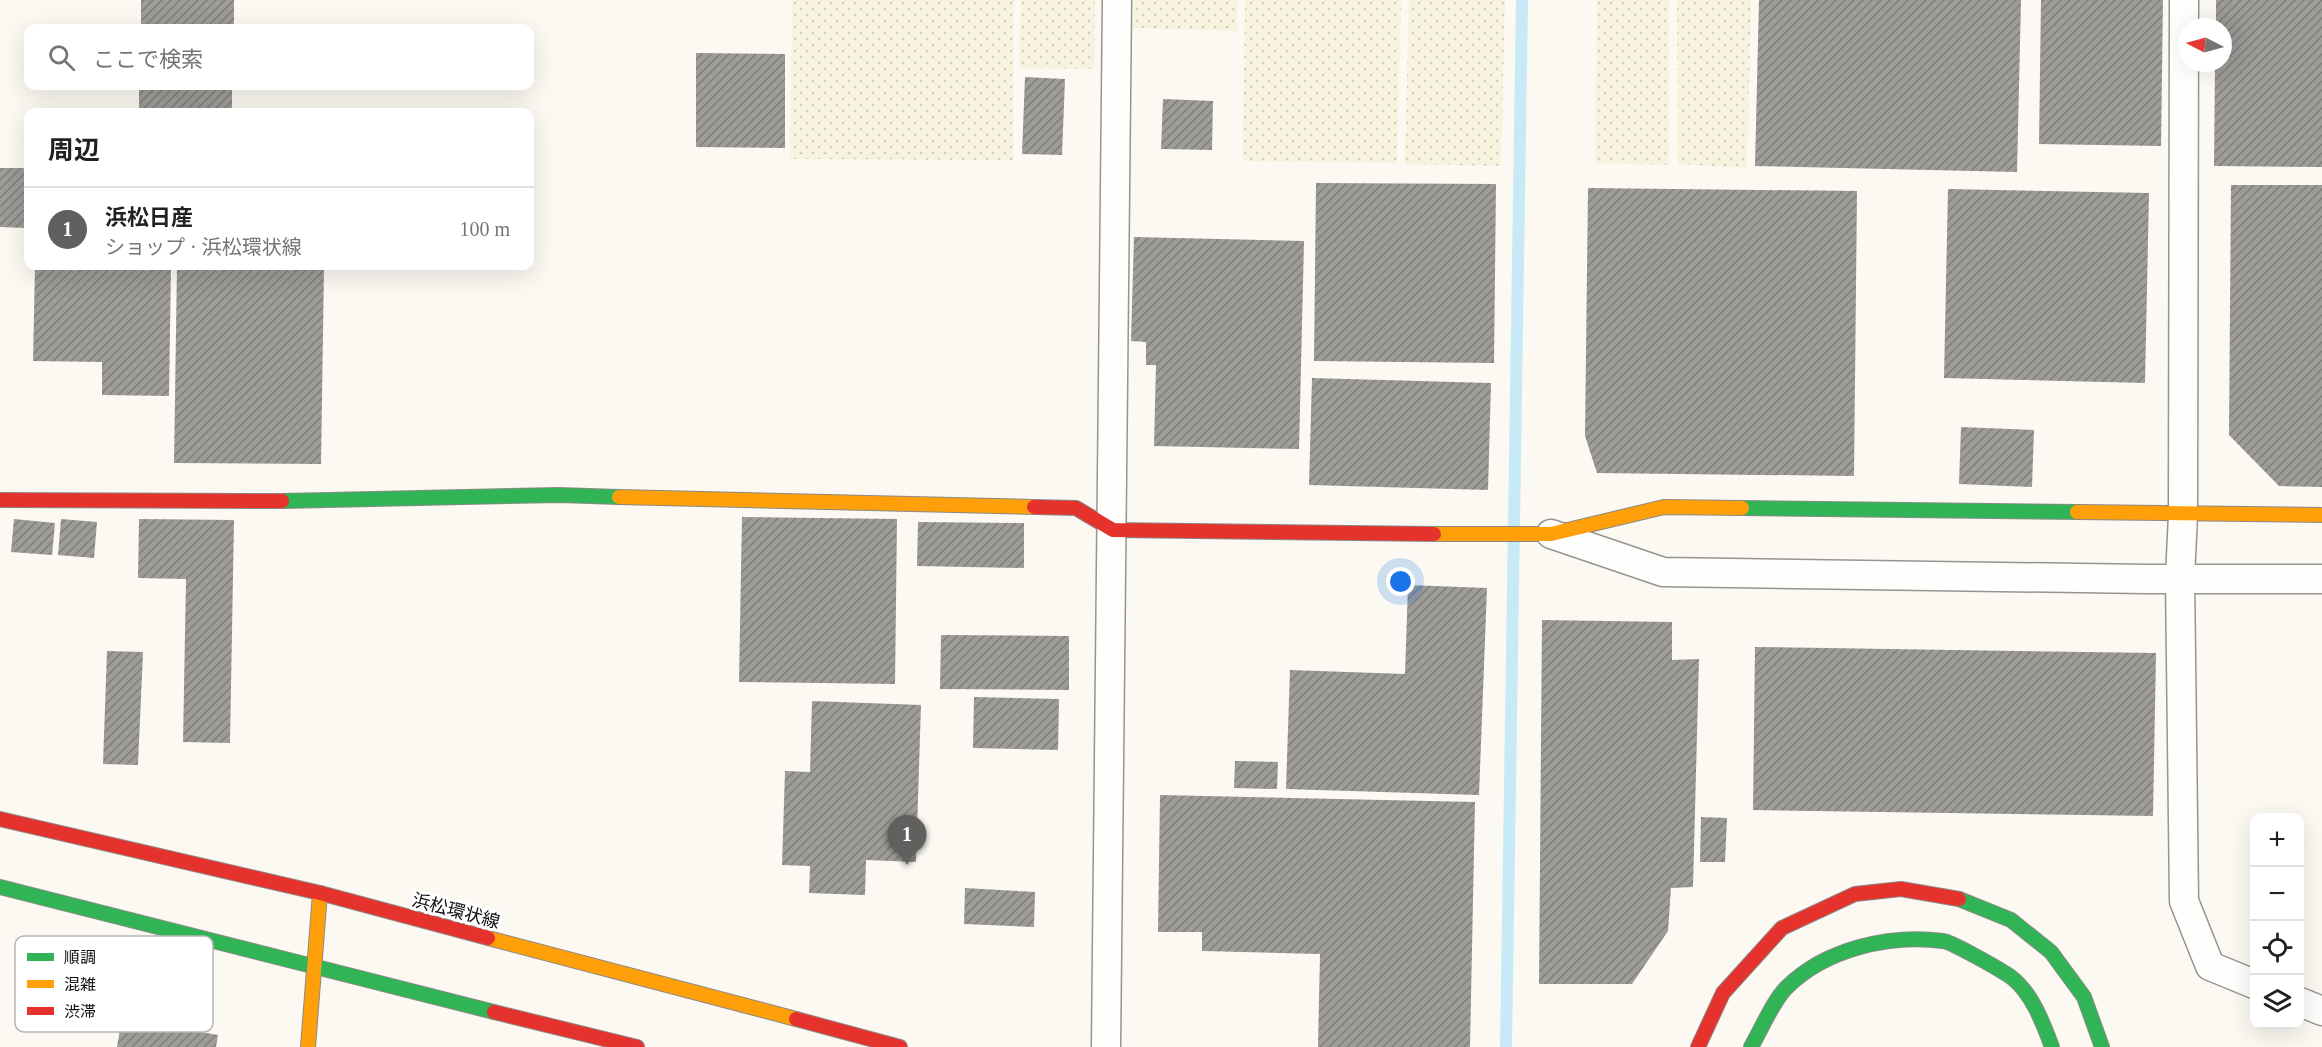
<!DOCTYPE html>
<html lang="ja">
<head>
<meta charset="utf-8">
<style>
  :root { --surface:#fff; --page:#f2f2f2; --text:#202124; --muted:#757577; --line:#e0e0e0; --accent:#61605e }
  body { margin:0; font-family:"Times New Roman","Noto Sans JP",serif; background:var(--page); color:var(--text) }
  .controls { position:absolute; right:18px; bottom:18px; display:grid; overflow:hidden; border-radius:12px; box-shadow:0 6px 24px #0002 }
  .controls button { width:54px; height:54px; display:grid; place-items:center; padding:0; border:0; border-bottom:2px solid var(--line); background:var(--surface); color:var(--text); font:30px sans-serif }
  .compass { position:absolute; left:2178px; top:18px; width:54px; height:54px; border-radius:50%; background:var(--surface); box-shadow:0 6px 24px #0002; rotate:276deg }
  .you { position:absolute; left:1401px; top:582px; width:21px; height:21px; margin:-15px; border:4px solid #fff; border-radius:50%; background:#1a73e8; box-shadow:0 0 0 9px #1a73e833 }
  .badge { display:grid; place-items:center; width:39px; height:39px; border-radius:50%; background:var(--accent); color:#fff; font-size:20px; font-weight:700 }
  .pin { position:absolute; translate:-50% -50px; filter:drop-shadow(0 2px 3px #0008) }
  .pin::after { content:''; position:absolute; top:32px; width:21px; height:18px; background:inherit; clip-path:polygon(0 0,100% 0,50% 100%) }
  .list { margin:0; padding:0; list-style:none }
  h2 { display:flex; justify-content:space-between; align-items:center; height:78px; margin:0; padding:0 24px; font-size:26px }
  h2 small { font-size:20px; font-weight:400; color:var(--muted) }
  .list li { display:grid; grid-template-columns:39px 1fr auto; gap:18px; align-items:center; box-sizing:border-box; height:84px; padding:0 24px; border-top:2px solid var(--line) }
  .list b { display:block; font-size:22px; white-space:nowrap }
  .list p { margin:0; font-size:20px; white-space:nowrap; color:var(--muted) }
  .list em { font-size:20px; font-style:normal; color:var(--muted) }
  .icon { flex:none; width:33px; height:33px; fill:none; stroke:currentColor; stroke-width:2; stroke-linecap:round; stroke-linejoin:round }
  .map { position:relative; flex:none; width:2322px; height:1047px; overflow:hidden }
  .search { position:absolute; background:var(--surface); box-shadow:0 6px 24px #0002; left:24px; top:24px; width:510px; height:66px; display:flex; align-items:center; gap:15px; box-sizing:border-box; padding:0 21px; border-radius:12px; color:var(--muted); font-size:22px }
  .panel { position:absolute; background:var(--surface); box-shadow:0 6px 24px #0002; left:24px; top:108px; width:510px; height:162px; border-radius:12px }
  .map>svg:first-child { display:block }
</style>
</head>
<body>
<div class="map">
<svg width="2322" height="1047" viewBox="0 0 2322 1047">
  <defs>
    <pattern id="farmland-dots" width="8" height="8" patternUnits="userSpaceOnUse" patternTransform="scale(1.5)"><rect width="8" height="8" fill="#f8f3de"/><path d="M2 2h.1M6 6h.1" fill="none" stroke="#d3cfbd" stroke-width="1.8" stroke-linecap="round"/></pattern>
    <pattern id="building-hatch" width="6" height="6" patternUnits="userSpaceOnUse" patternTransform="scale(1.5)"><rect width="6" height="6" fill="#9e9c98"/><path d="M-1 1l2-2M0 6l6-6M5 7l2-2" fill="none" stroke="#7f7e7a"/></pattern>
  </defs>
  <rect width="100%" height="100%" fill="#fbf9f2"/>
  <g fill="url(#farmland-dots)">
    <path d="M792,0H1014L1013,160L790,159Z"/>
    <path d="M1021,0H1095L1094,69L1019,68Z"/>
    <path d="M1134,0H1238L1237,31L1133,28Z"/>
    <path d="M1245,0H1401L1397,163L1243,161Z"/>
    <path d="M1409,0H1505L1501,166L1405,164Z"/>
    <path d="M1597,0H1669V165L1595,163Z"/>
    <path d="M1677,0H1751L1747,168L1678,164Z"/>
  </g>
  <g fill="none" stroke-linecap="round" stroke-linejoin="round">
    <path stroke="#c8eaf6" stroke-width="12" d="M1506,1047L1522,0"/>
  </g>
  <g fill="url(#building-hatch)">
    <rect x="141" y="0" width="93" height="28"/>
    <path d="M1759,0H2021L2017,172L1755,166Z"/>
    <path d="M2041,0H2163L2161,146L2039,144Z"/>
    <path d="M2216,0H2322V167L2214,166L2215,63H2223V27H2216Z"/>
    <path d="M696,53L785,54V148L696,147Z"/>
    <path d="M1025,77L1065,79L1062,155L1022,154Z"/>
    <rect x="139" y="86" width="93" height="26"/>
    <path d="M1163,99L1213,101L1212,150L1161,149Z"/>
    <path d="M0,168H28V228L0,227Z"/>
    <path d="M1316,183L1496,184L1494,363L1314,361Z"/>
    <path d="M2231,185H2322V487L2279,486L2229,435Z"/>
    <path d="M1588,188L1857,191L1854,476L1597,473L1585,436Z"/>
    <path d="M1948,189L2149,193L2145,383L1944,378Z"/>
    <path d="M1134,237L1304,241L1299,449L1154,446L1156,365H1146V342L1131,341Z"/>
    <path d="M35,266H171L169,396L102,395V362L33,361Z"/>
    <path d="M177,266H324L321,464L174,463Z"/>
    <path d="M1312,378L1491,383L1488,490L1309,485Z"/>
    <path d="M1961,427L2034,430L2032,487L1959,484Z"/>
    <path d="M742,517L897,519L895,684L739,682Z"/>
    <path d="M14,519L55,523L52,555L11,552Z"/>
    <path d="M61,519L97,522L94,558L58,555Z"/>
    <path d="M139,519L234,520L230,743L183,742L186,579L138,578Z"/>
    <path d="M918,522L1024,523V568L917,566Z"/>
    <path d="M1408,585L1487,588L1479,795L1286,789L1290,670L1405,674Z"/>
    <path d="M1542,620L1672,622V660L1699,659L1693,887L1671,888L1668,931L1632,984H1539Z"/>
    <path d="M941,635L1069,636V690L940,689Z"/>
    <path d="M1755,647L2156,653L2153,816L1753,810Z"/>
    <path d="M107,651L143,652L138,765L103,764Z"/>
    <path d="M974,697L1059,699L1058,750L973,748Z"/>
    <path d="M812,701L921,705L916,862L866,860L865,895L809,893L810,866L782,865L785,771L810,772Z"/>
    <path d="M1235,761L1278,762L1277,789L1234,788Z"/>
    <path d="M1160,795L1475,802L1470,1047H1318L1320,954L1202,951V932H1158Z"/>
    <path d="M1701,817L1727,818L1725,862H1700Z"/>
    <path d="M965,888L1035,892L1034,927L964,924Z"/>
    <path d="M122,1018L218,1035L216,1047H117Z"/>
  </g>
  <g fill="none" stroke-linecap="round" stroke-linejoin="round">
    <g stroke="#959491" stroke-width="31">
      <g id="street">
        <path d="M2184,0L2183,515L2180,577L2184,901L2210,966L2254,984"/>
        <path d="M1551,534L1663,572L2145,579H2322"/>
        <path d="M2300,1002L2322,1011"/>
        <path d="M1106,1047L1117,0"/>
      </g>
    </g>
    <g stroke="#8b8a87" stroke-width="16">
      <g id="fast">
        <path d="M282,501L559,495L619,497"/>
        <path d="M1742,508L2077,512"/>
        <path d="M0,887L494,1012"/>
        <path d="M1959,899L2011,920L2051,952L2084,997L2102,1047"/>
        <path d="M1751,1047C1761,1030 1773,1001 1786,988C1825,949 1889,934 1943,941C1952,942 2001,970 2011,977C2032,993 2043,1023 2052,1047"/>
      </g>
    </g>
    <g stroke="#8b8a87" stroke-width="16">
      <g id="slow">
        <path d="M619,497L1034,507"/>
        <path d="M2077,512L2322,515"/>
        <path d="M1434,534H1551L1664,507L1742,508"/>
        <path d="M488,938L796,1019"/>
        <path d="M308,1047L320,893"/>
      </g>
    </g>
    <g stroke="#8b8a87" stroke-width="16">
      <g id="jam">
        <path d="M0,500L282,501"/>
        <path d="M1034,507L1076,508L1113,530L1434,534"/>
        <path d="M0,819L320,893L488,938"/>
        <path d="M494,1012L637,1047"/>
        <path d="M796,1019L900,1047"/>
        <path d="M1698,1047L1723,993L1782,928L1855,894L1901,889L1959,899"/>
      </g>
    </g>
    <use href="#street" stroke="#fefefd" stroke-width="28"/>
    <use href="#fast" stroke="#30b455" stroke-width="14"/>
    <use href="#slow" stroke="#ff9f0a" stroke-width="14"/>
    <use href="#jam" stroke="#e5322d" stroke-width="14"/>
  </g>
  <g text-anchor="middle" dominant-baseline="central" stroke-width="6" stroke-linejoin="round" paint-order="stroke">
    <g font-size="18" fill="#0e0e0e" stroke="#fff">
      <text transform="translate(456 911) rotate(15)">浜松環状線</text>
    </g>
  </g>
  <rect x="15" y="936" width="198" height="96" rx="9" fill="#fff" stroke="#b7b7b7" stroke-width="1.5"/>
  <rect x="27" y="953" width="27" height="8" fill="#30b455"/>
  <rect x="27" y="980" width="27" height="8" fill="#ff9f0a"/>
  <rect x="27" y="1007" width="27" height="8" fill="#e5322d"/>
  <g font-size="16" fill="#0e0e0e">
    <text x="64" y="963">順調</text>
    <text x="64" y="990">混雑</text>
    <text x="64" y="1017">渋滞</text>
  </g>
</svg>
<div class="controls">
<button>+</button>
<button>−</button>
<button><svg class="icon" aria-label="locate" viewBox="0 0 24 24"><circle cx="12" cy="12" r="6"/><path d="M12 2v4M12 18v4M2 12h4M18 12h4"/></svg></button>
<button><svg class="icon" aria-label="layers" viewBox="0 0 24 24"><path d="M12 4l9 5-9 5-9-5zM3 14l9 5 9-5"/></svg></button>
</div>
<svg class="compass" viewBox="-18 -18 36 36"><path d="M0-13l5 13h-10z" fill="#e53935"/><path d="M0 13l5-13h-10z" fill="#757577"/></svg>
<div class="you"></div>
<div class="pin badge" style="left:907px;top:865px">1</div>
<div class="search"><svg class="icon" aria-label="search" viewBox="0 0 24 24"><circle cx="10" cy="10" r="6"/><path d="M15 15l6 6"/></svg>ここで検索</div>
<section class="panel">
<h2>周辺<small></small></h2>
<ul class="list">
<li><span class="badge">1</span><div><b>浜松日産</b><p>ショップ · 浜松環状線</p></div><em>100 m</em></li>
</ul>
</section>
</div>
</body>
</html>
